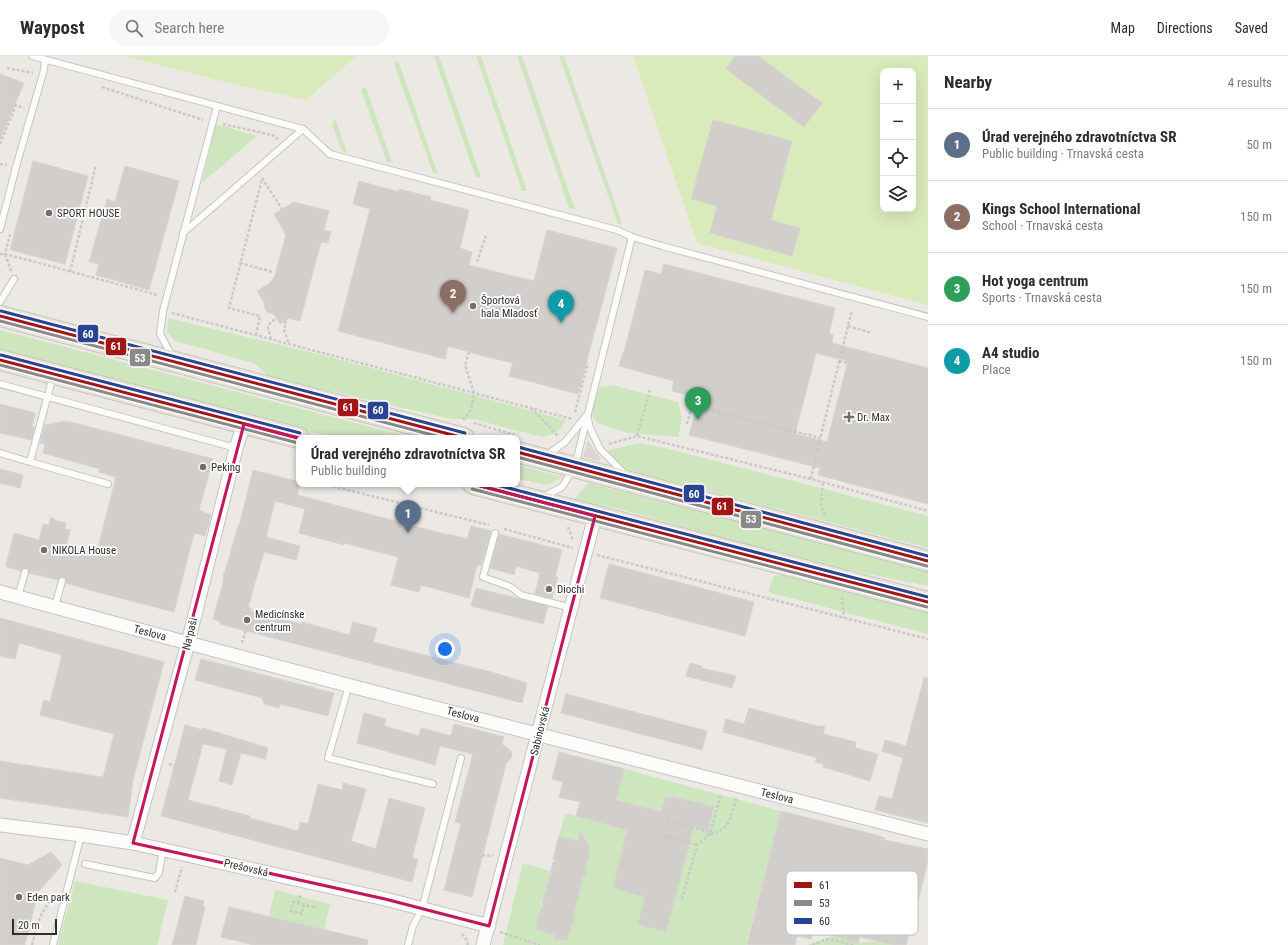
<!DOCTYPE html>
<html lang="en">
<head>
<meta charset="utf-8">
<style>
  :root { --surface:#fff; --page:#f7f7f7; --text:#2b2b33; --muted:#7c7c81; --line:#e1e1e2; --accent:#706f6e }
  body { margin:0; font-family:"Roboto Condensed",sans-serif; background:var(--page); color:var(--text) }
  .controls { position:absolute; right:12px; top:12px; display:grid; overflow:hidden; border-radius:8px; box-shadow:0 4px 16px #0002 }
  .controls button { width:36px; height:36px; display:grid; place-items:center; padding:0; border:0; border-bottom:1px solid var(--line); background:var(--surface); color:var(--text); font:20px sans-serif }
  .scale { position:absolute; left:12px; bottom:10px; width:45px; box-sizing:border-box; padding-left:4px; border:2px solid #2e2e2e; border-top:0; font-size:11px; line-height:14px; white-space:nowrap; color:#2e2e2e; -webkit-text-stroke:3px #fff; paint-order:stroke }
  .you { position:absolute; left:445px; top:593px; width:14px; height:14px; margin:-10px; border:3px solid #fff; border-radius:50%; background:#1a73e8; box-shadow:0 0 0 6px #1a73e833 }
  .badge { display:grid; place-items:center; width:26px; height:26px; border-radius:50%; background:var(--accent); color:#fff; font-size:13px; font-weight:700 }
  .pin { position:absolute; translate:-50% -33px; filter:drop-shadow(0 1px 2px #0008) }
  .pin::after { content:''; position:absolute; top:21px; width:14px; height:12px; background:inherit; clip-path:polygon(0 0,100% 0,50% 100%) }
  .popup { position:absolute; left:296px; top:379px; width:224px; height:52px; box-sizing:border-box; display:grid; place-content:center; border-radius:8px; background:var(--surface); filter:drop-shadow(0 1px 3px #0005); font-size:13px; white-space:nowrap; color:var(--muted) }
  .popup b { font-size:15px; color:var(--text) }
  .popup::after { content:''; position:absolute; left:50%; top:100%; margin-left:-8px; border:8px solid transparent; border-top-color:var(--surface) }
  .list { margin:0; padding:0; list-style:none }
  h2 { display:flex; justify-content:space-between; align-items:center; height:52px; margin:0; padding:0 16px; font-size:17px }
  h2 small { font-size:13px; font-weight:400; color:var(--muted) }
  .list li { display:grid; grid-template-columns:26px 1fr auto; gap:12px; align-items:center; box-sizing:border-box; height:72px; padding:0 16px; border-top:1px solid var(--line) }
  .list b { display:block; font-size:15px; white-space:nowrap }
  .list p { margin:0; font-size:13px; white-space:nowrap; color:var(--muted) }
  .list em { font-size:13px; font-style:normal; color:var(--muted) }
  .icon { flex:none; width:22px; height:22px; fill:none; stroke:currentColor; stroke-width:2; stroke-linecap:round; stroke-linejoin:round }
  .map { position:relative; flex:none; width:928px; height:889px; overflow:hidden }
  header { display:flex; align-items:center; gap:24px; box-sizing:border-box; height:56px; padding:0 20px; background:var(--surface); border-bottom:1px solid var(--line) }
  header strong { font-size:19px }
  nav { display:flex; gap:22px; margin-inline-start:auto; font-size:14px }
  .search { width:280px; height:36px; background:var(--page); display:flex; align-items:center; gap:10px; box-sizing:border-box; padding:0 14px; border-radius:22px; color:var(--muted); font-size:15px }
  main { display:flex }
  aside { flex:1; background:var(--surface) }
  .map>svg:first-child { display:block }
</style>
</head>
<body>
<header>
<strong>Waypost</strong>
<div class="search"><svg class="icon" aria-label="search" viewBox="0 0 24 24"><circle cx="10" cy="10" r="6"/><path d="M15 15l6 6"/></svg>Search here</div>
<nav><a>Map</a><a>Directions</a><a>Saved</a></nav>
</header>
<main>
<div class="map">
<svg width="928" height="889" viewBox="0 0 928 889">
  <rect width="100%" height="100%" fill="#ece8e4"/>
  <g fill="#cee6be">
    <path d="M434,0H439L481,121L476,122Z"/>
    <path d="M476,0H481L527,135H522Z"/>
    <path d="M517,0H522L575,153L569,152Z"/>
    <path d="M559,0H564L622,167L621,169L618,168Z"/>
    <path d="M396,5L399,7L438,118L433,117L394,8Z"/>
    <path d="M364,31L366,32L392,106H387L361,34Z"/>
    <path d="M335,62L347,96L342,95L332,69Z"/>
    <path d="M216,68L257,80L202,127Z"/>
    <path d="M168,262L330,301L566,364C559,376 555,378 542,381L473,363H451L269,321L256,308L205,293L175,285L167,276Z"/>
    <path d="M0,274L413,382L335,381L282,370L0,296Z"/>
    <path d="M612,329L678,346L682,363L678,381L628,377L597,367L592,359L595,342L600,331Z"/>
    <path d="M640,387L665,392L928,460V492L624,413L605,395Z"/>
    <path d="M517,409L563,421L548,429L517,423Z"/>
    <path d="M588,427L928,515V530L814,507L615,452L573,445Z"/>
    <path d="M788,518L928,554V578L768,536L774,520Z"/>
    <path d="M624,713L781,755L746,889H503L523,807L550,815L543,846L540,847L544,849L543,853L538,854L540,856L536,873L555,879V883L565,884L568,882L572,868L575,865L573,862L583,821L587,819L585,815L583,783L579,782L578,785L559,780L565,757L609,769L617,741L598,736L602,723L620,728Z"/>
    <path d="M75,825L168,844L157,889H58Z"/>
    <path d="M275,834L330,848L324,874L269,860Z"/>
    <path d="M833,880L858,887L879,885L893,889H807Z"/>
  </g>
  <g fill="#d9eabb" fill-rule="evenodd">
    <path d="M125,0H356L306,44L234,28Z"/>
    <path d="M633,0H928V249L697,187ZM883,15H913V153H883Z"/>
  </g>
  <path fill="#dad6d2" d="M589,385L593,392L601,403L600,405L583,401L587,386Z"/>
  <g fill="#d1cecb" stroke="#d7d4d0" fill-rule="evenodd">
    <path d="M735,0H758L822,47L804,71L726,13Z"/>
    <path d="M0,18L24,27L0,83Z"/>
    <path d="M713,64L792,85L771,164L800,172L792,200L710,177L717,150L691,143Z"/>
    <path d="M33,105L88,120L65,208L10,194Z"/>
    <path d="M125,110L179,125L149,234L96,219L99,208L89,206L107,143L115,146Z"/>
    <path d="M359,125L399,136V133L431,141L430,144L469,154L460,192L472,196L469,209L509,219L534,225L547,174L617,192L578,338L509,320L513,307L487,301L448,290L445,303L338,275L370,153L353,148Z"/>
    <path d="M294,146L329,155L324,174L331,176L328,187L321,186L300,265L289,262L280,268L274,258L267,256L264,250L265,248L257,235L270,227L271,225L274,222L286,179L274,158Z"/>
    <path d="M664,208L835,252L829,278L833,279L832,287L928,312V448L818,419L820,412L689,379L699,342L672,335L674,325L619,310L623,297H624L645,214L661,218ZM816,297L848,305L827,386L795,378Z"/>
    <path d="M0,348L35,357L32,371H35L31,384L0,377Z"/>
    <path d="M67,365L213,403L199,454L211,459L205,480L194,477L174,556L97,536L66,527V523L63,521L59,522L58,524L29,517L28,513L26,512L22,513L21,515L7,511L6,509L14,477L39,484L43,468L49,469L51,461L57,465L66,467L65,473L70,474L66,491L96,499L116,421L99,416L100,413L43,397L45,388L40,387L45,369Z"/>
    <path d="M0,413L23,419L20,432L0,427Z"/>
    <path d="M253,414L299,426L300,428L297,439L448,479V478L467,483L471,470L491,475L481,510L477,509L469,542L421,529L419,536L391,529L398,501L344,487V489L299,477L305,453L275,445L266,481L300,490L296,504L264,496L248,551L251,552V555L277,562L301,568L302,566L349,579L353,566L377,572L373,586L495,617L527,627L522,647L220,568V565L213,563L223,527L224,516H225L238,470H239Z"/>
    <path d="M499,478L562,494L555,521H558L552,542L535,538L540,517L516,510L514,519L490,512Z"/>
    <path d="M609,508L754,546L745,580L600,542Z"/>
    <path d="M476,532L548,550L543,568L471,550Z"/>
    <path d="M0,562L164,606L133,724L128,761L0,742V705L103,721L114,678L40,659L44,644L50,646L62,599L19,587L15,603L0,600Z"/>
    <path d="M201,603L334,637L328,660L280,648L279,652L264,648L262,642L195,624Z"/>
    <path d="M690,607L702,610L701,612L736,620L732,632L686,620Z"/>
    <path d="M924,622H928V767L875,754L879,740L892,743L903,702L882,695L885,684L906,690Z"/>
    <path d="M566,638L707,675L702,694L561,657Z"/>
    <path d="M749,652L817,670H825L823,678L856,686L855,692L878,698L870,725L823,711V708L815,706L817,702L723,676L726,663L744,668Z"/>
    <path d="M364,657L386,663L384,670L419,680L421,672L451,680L454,668L504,681L502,688L511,695L512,701L506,708L472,841L444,834L461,768L455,766L473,698L440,690L435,709L357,687Z"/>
    <path d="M185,669L203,674V672L268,692L265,703L241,697L232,729L219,725L227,693L203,688L188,744L250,760V762L298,775L300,766L308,768L318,728L342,734L343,727L366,733L351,785L376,793L389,742L425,752L412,802L418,803L412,826L161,760Z"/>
    <path d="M559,696L624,713L616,744L661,756L666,740L671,742V740L714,751L708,774L694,770L666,876L638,868L645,841L613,832L627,774L576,760L580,746L559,741L563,726L552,723Z"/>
    <path d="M781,755L872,778L885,782L884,784L928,793V804L923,826L906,889H894L860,881L858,887L812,874L811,883L797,880L795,889H747Z"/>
    <path d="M580,776L589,789L590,796L585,815L587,819L583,821L573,862L575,865L572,868L568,882L565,884H555V879L535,873L541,852L543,851L542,850L553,806L555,805L553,803L559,780L578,785Z"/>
    <path d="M51,796L62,809L38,836L25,889H0V802L28,809Z"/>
    <path d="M185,840L204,845L203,851H205L196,889H172Z"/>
    <path d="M229,851L368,884L367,889H254L221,881Z"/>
  </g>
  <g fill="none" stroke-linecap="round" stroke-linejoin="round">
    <g stroke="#c5c4c5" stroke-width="8">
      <g id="lane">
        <path d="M32,0L303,73L330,98L617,174L632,181L662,190L928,261"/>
        <path d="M0,173L16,111L44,14L45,4"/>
        <path d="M183,177L303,73"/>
        <path d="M0,246L14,223"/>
        <path d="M172,300L160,278L163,255L217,50"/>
        <path d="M53,320L30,406L108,428"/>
        <path d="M0,328L236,392"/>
        <path d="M0,397L30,406"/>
        <path d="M547,399L565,386L587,359L590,372L600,393L625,418"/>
        <path d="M543,441L562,431L575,410L632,181"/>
        <path d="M495,477L483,521L511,531L521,539L572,552"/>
        <path d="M18,541L25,516"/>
        <path d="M55,551L62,525"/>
        <path d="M349,629L328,702L433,728"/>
        <path d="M85,808L155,822L159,817L163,793"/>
        <path d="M53,889L81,779"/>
        <path d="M408,889L413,870L422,853L461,702"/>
      </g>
    </g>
    <g stroke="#c5c4c5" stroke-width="15">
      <g id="street">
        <path d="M0,536C308,621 618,699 928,778"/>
        <path d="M0,769L81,779L133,787L385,843L489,870"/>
        <path d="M133,787L188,587L236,392L244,368"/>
        <path d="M483,889L595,460"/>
      </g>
    </g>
    <g stroke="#c6c5c4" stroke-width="22">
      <g id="primary">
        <path d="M0,260L464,382"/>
        <path d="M0,304L299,382"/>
        <path d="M517,396L928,505"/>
        <path d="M473,428L928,546"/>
      </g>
    </g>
    <g stroke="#c9c9c8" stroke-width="2.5" stroke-dasharray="3 2" stroke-linecap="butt">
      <path d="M7,12L33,17"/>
      <path d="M102,31L203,64"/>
      <path d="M223,68L272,79L278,83"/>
      <path d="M0,88L16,49L24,52"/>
      <path d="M0,108L7,109"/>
      <path d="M262,122L282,153"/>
      <path d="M10,178L5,198L158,239"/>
      <path d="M0,198H5L11,215"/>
      <path d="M477,206L486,179"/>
      <path d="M240,207L273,216"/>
      <path d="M70,216L96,109"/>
      <path d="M172,257L572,363"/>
      <path d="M284,265L286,267L284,274L289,288"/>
      <path d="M848,270L872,277"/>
      <path d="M256,279L260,260L229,252L262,123"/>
      <path d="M271,283L268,272L271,265L277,263"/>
      <path d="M839,305L848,307"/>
      <path d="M531,352L558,380"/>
      <path d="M575,356L588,307"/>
      <path d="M463,364L471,354L474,337L465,309L469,296"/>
      <path d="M474,367L515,379"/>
      <path d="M687,368L692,349L820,382"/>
      <path d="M637,380L650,334"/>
      <path d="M609,388L637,380L811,423L928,455"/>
      <path d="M817,395L852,254"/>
      <path d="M811,423L816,401"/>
      <path d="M823,427L821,449L825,460"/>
      <path d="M323,428L489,469"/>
      <path d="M568,471L573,484"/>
      <path d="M504,473L573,492"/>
      <path d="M597,499L928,583"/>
      <path d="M842,541L844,562"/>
      <path d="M242,587L246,574"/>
      <path d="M169,708L175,710"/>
      <path d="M667,765L711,776"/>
      <path d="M710,778C731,775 731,759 736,742"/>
      <path d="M664,780L697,789"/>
      <path d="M482,799L493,800"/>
      <path d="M175,836L182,811"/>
      <path d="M682,843L697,789L710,778L721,738"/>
      <path d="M298,847L301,838"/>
      <path d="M304,848L302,858L291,855L293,846L317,852"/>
      <path d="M500,876L540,889"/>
      <path d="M462,878L466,883L468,889"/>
      <path d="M32,889C38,868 39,856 55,840"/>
      <path d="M812,889L828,883L854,889"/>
    </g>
    <use href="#lane" stroke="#fcfcfb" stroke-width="6"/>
    <use href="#street" stroke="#fcfcfb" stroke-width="13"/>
    <use href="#primary" stroke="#e8e4d6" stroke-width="20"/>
    <g stroke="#fff" stroke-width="6">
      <g id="bus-1">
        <path d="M0,260L464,382"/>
        <path d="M0,304L299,382"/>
        <path d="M517,396L928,505"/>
        <path d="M473,428L928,546"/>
      </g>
    </g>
    <g stroke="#fff" stroke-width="6">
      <g id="bus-2">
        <path d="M0,265L444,382"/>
        <path d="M0,309L298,387"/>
        <path d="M517,401L927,510"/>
        <path d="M472,433L927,551"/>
      </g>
    </g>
    <g stroke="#fff" stroke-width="6">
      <g id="bus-3">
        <path d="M1,255L465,377"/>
        <path d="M1,299L300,377"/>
        <path d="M518,391L928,500"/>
        <path d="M493,428L928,541"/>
      </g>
    </g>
    <use href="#bus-1" stroke="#a21517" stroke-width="3"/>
    <use href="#bus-2" stroke="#898989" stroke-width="3"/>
    <use href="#bus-3" stroke="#2a4493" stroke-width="3"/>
  </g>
  <path fill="none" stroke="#c2185b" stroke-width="3" stroke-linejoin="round" d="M244,368L595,460L489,870L385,843L133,787Z"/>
  <g fill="#706f6e" stroke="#fff" stroke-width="1.5">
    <circle cx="49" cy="157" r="4"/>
    <circle cx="473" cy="250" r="4"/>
    <path d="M847 355h4v4h4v4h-4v4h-4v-4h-4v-4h4z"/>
    <circle cx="203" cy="411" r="4"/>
    <circle cx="44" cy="494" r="4"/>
    <circle cx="549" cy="533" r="4"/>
    <circle cx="247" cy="564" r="4"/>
    <circle cx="19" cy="841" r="4"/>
  </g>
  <g text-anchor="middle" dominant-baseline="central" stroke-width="3.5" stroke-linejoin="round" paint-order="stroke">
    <g font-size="11" fill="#2e2e2e" stroke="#fff" text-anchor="start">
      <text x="57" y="157">SPORT HOUSE</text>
      <text x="481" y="244">Športová<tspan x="481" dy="13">hala Mladosť</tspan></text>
      <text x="857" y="361">Dr. Max</text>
      <text x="211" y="411">Peking</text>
      <text x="52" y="494">NIKOLA House</text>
      <text x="557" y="533">Diochi</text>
      <text x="255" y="558">Medicínske<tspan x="255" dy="13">centrum</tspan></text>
      <text x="27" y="841">Eden park</text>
    </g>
    <g font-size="11" fill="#2e2e2e" stroke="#fff">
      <text transform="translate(150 577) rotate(15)">Teslova</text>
      <text transform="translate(190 578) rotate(-76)">Na paši</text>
      <text transform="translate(463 659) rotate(15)">Teslova</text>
      <text transform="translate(540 675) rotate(-76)">Sabinovská</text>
      <text transform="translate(777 740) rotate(14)">Teslova</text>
      <text transform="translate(246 812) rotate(13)">Prešovská</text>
    </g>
  </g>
  <rect x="786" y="815" width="132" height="64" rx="6" fill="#fff" stroke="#c0c0c0" stroke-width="1"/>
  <rect x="794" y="826" width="18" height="6" fill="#a21517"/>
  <rect x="794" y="844" width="18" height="6" fill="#898989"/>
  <rect x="794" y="862" width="18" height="6" fill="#2a4493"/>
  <g font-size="11" fill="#2e2e2e">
    <text x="819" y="833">61</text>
    <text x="819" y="851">53</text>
    <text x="819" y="869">60</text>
  </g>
  <g stroke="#fff" stroke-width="1.5">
    <rect x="77" y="268" width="22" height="19" rx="4" fill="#2a4493"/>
    <rect x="105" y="281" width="22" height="19" rx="4" fill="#a21517"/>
    <rect x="129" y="292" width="22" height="19" rx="4" fill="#898989"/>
    <rect x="337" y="342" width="22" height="19" rx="4" fill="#a21517"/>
    <rect x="367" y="345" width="22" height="19" rx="4" fill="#2a4493"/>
    <rect x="683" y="428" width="22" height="19" rx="4" fill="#2a4493"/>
    <rect x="711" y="441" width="23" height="19" rx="4" fill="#a21517"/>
    <rect x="740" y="454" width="22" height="19" rx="4" fill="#898989"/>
  </g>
  <g font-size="11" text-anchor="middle" font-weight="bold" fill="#fff">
    <text x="88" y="282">60</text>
    <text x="116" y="294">61</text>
    <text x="140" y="306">53</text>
    <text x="348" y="355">61</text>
    <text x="378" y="358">60</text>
    <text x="694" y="442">60</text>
    <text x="722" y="454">61</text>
    <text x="751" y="467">53</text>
  </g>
</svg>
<div class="controls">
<button>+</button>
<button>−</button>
<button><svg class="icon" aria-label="locate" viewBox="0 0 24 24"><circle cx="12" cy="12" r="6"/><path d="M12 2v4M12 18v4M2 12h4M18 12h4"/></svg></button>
<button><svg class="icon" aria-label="layers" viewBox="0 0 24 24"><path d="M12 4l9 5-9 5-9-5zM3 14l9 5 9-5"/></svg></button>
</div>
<div class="scale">20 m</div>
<div class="you"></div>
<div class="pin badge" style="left:408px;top:477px;background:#5c6f8a">1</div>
<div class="popup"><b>Úrad verejného zdravotníctva SR</b>Public building</div>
<div class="pin badge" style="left:453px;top:257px;background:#8d6e63">2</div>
<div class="pin badge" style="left:698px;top:364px;background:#2e9e5b">3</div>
<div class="pin badge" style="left:561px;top:267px;background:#0f9aa8">4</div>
</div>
<aside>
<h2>Nearby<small>4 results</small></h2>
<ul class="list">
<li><span class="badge" style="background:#5c6f8a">1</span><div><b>Úrad verejného zdravotníctva SR</b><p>Public building · Trnavská cesta</p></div><em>50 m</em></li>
<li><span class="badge" style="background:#8d6e63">2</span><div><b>Kings School International</b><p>School · Trnavská cesta</p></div><em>150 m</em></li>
<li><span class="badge" style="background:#2e9e5b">3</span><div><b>Hot yoga centrum</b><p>Sports · Trnavská cesta</p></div><em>150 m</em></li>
<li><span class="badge" style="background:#0f9aa8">4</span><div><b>A4 studio</b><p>Place</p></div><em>150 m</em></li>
</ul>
</aside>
</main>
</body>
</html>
